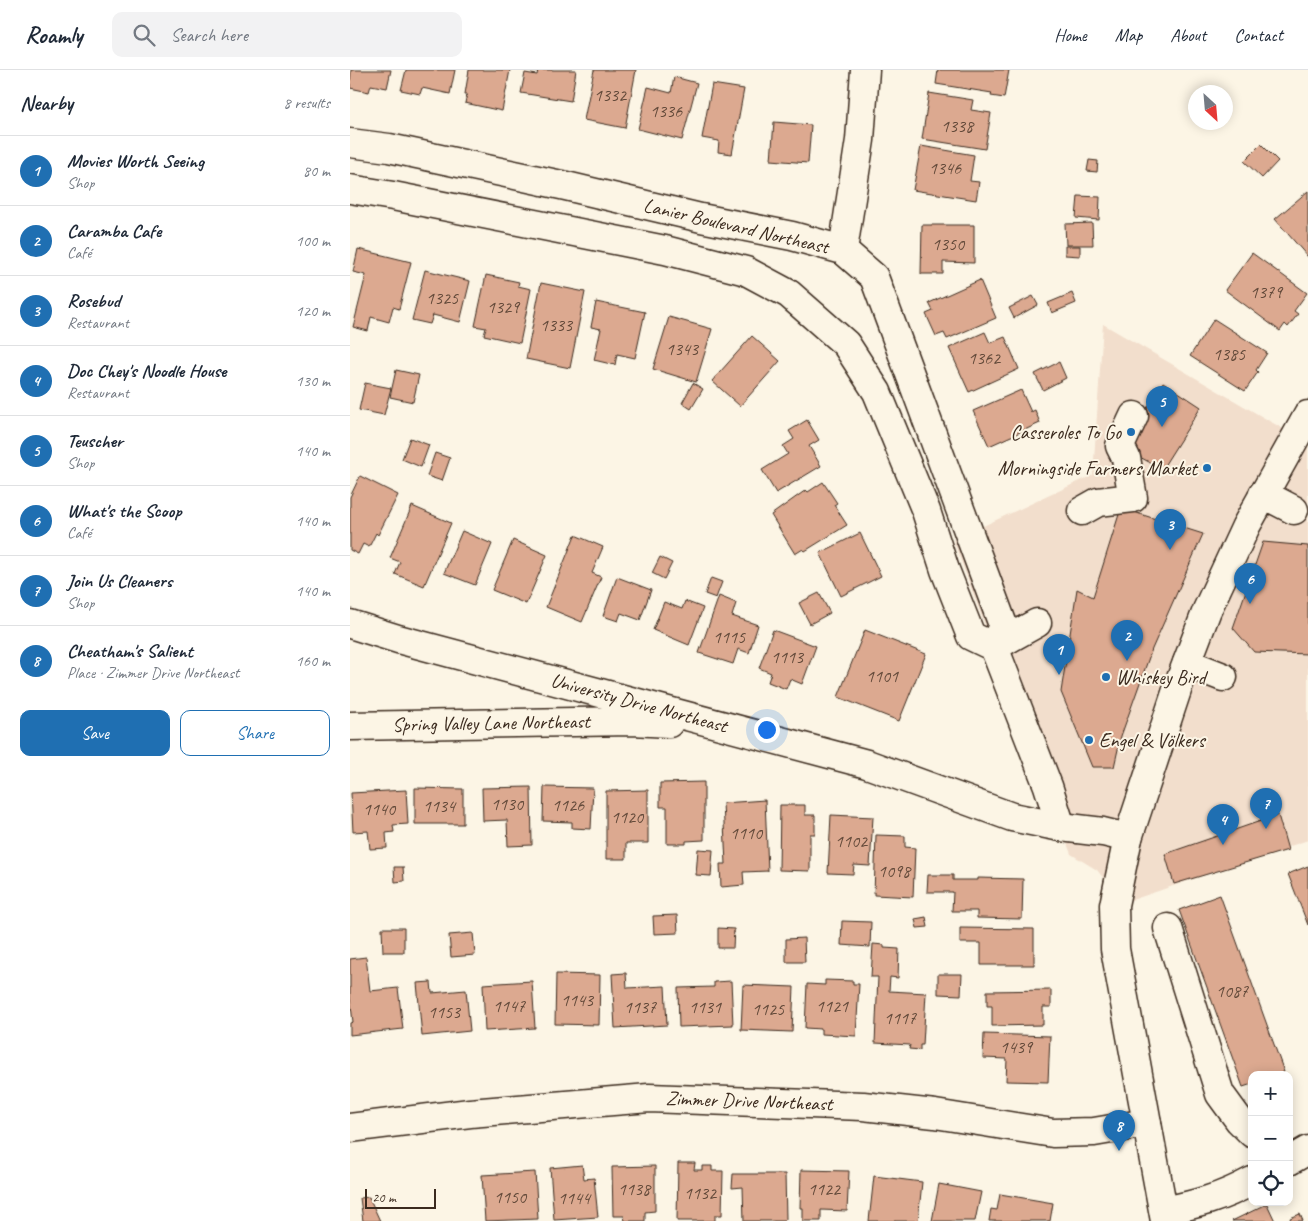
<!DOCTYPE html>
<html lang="en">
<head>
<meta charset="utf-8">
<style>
  :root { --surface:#fff; --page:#f2f2f3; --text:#1f2937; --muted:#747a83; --line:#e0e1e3; --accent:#1f6fb2 }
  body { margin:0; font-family:Caveat,sans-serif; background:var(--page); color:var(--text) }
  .controls { position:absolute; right:15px; bottom:15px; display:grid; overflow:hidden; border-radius:10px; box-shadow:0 2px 12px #0003 }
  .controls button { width:45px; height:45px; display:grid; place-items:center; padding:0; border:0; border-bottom:1px solid var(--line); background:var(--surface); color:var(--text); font:25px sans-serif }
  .compass { position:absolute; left:838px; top:15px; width:45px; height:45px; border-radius:50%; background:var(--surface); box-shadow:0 2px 12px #0003; rotate:154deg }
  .scale { position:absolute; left:15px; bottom:12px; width:71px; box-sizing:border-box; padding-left:5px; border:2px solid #3b2a1e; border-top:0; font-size:14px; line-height:18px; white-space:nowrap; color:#3b2a1e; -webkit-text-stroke:4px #fcf5e5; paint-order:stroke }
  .you { position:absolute; left:416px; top:659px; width:18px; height:18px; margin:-12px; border:4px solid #fff; border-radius:50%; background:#1a73e8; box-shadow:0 0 0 8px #1a73e833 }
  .badge { display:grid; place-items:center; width:32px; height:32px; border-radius:50%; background:var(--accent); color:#fff; font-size:16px; font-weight:700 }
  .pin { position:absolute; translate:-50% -41px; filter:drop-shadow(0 1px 2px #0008) }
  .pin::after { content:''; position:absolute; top:26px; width:18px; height:15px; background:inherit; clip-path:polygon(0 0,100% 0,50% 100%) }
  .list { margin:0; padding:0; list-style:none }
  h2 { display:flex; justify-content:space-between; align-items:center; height:65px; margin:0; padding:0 20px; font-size:21px }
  h2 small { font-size:16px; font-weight:400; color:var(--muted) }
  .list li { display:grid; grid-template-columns:32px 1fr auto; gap:15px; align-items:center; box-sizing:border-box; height:70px; padding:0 20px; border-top:1px solid var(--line) }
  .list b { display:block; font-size:19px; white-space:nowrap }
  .list p { margin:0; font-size:16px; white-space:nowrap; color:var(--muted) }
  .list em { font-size:16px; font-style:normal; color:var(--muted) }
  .actions { display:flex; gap:10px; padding:15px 20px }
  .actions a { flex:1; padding:11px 0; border:1px solid var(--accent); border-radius:10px; text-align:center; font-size:18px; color:var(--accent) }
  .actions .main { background:var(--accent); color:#fff }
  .icon { flex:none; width:28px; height:28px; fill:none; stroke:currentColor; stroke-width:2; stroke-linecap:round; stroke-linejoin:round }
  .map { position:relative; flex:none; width:958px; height:1151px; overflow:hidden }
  header { display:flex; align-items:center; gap:30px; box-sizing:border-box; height:70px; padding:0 25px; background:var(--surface); border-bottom:1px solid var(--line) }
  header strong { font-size:24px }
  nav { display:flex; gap:28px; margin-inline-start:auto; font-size:18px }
  .search { width:350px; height:45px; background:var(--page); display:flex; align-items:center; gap:12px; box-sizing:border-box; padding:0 18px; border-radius:10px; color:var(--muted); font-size:19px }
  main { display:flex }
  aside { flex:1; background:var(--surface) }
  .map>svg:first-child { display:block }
</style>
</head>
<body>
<header>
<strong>Roamly</strong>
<div class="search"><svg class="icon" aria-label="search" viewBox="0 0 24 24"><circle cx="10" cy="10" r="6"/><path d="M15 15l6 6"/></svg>Search here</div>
<nav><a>Home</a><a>Map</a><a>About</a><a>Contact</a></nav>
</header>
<main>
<aside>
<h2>Nearby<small>8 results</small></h2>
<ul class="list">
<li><span class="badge">1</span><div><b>Movies Worth Seeing</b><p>Shop</p></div><em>80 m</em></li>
<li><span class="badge">2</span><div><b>Caramba Cafe</b><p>Café</p></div><em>100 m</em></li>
<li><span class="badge">3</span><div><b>Rosebud</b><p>Restaurant</p></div><em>120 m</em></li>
<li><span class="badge">4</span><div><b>Doc Chey's Noodle House</b><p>Restaurant</p></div><em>130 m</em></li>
<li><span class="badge">5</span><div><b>Teuscher</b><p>Shop</p></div><em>140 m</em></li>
<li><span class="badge">6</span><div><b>What's the Scoop</b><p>Café</p></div><em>140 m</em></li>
<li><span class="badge">7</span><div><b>Join Us Cleaners</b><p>Shop</p></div><em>140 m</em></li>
<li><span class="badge">8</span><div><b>Cheatham's Salient</b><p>Place · Zimmer Drive Northeast</p></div><em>160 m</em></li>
</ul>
<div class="actions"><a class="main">Save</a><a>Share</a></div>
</aside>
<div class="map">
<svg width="958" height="1151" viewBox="0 0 958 1151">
  <rect width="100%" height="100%" fill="#fcf5e5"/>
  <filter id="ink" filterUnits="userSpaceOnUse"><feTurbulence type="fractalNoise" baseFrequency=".02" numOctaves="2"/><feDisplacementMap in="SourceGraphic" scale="10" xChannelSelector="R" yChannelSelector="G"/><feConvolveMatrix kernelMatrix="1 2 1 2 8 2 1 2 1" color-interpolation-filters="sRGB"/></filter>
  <g filter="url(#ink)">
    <path fill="#f2decc" d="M753,254L935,360L958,333V770L773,833L747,800L721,784L603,470L743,405Z"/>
    <g fill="#dca990" stroke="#3b2a1e">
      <path d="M1,0H41L37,18L21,15L19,22L0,18Z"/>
      <path d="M56,0H105L100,24L72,18L70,24L51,20Z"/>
      <path d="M119,0H160L152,41L115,33L117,24H115Z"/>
      <path d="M188,0H226L221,31L171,23L175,3L187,5Z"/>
      <path d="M244,0H286L275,58L234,50Z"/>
      <path d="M588,0H659L654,28L641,26L642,23L586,14Z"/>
      <path d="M324,7L347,13L332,70L288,59L298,17L321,23Z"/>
      <path d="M362,14L394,19L382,84L368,82L369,71L352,68Z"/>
      <path d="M579,23L623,30L621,40L641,43L635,79L572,69Z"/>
      <path d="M424,52L461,55L458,93L421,90Z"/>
      <path d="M911,74L928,91L912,108L894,91Z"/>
      <path d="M571,76L624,85L620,111L629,112L626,130L563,120Z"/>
      <path d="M739,90L748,91L747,102L737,101Z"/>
      <path d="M958,121V187L925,149Z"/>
      <path d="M728,126L750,127L749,150L726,148Z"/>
      <path d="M742,153L743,175H716L715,154Z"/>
      <path d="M572,155H624V193L593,192V204H571Z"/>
      <path d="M715,176H730V186L715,185Z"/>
      <path d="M8,179L61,192L49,239L43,237L39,252L21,247L18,261L3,257L16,205L3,202Z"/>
      <path d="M902,183L957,223L944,241L948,244L938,257L935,254L930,261L875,220Z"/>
      <path d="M75,200L120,211L110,252L83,245L80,254L62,250Z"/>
      <path d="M136,205L169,212L168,216L181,219L170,273L134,265L136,258L125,256Z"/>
      <path d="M630,210L646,248L597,269L594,263L586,266L576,244L583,241L579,233Z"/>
      <path d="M191,213L235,222L220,298L176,289Z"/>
      <path d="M722,223L726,233L702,243L698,233Z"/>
      <path d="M683,226L688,235L664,248L659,238Z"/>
      <path d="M246,232L295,242L285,288L267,284L265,295L244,290L251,259L241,257Z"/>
      <path d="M319,247L362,259L346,312L303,299Z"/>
      <path d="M864,249L917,283L906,300L908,302L895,321L840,286Z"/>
      <path d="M635,262L640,273L655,267L669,299L619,322L599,278Z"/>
      <path d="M402,266L430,291L390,336L362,311Z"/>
      <path d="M709,292L716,308L693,320L685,304Z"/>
      <path d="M46,300L69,305L63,332L40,327Z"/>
      <path d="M813,312L851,337L812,399L773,378Z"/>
      <path d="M15,313L41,318L34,345L9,340Z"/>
      <path d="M343,313L353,319L341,339L332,333Z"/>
      <path d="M671,320L681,342L685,340L690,353L639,376L623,341Z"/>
      <path d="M457,350L469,370L459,376L471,396L426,423L412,400L438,384L433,376L444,369L439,361Z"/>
      <path d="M60,368L79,375L71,397L52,389Z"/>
      <path d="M85,383L100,388L92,411L77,406Z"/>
      <path d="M10,406L48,425L28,465L26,463L19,477L13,474L8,484L0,480V427Z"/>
      <path d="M473,412L487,433L484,435L497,455L455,481L453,479L445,484L421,445L456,420L458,422Z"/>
      <path d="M62,436L101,453L74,516L45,504L50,492L40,488Z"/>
      <path d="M771,438L853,464L802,579L771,666L764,697H742L711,622L727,519L743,527Z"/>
      <path d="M112,461L142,474L125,515L94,503Z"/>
      <path d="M510,463L531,506L491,526L470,483Z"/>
      <path d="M225,465L253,477L242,503L251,507L232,552L196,537Z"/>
      <path d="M163,470L197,485L176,534L142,520Z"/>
      <path d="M913,472L958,476V584L904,582L883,558Z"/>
      <path d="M310,487L322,493L314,509L302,503Z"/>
      <path d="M267,507L301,520L290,550L271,543L268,551L253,546Z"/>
      <path d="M361,508L372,512L366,528L355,524Z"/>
      <path d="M469,523L480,543L460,554L449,533Z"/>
      <path d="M369,526L386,533L382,546L408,555L399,583L388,579L383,594L349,583Z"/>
      <path d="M335,531L353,538L339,575L303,560L314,532L332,539Z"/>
      <path d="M423,560L466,576L452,614L440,609L436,619L418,612L421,603L409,598Z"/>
      <path d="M515,560L576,584L549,651L488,627Z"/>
      <path d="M354,712V770L336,771V774H317V737H310V713Z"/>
      <path d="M181,717L182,775L158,776L157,750L133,751L132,718Z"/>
      <path d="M194,717L243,718L241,759L222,758V752L193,751Z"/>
      <path d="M65,718L113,719V754H65Z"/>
      <path d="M56,720L58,754L43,755L44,762L36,763L37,778L20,779L18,761L3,762L1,723Z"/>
      <path d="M298,720V773H276V789H256V721Z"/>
      <path d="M415,730L418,801L393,802L394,815L371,817L370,794H376L373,733Z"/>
      <path d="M430,735H455V745H465V764H460V801L429,800Z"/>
      <path d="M481,745L523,747L520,796L504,795L503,804L478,803Z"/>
      <path d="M928,745L938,780L824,814L815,784Z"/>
      <path d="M526,765L555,766V777L565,778L563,827L524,825Z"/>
      <path d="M348,779L363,780L361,806L346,805Z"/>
      <path d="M958,796V855L938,804Z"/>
      <path d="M44,797H53L54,811L45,812Z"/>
      <path d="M578,805H603V810H628V808L673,809L672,849L627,848V841H602L603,822H577Z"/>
      <path d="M870,825L934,1002L928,1005H902V1014L893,1017L829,840Z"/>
      <path d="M327,845L328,863L304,864L303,846Z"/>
      <path d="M576,847L578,857L567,858L565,849Z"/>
      <path d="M492,851L521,852L520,877L491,875Z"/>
      <path d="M32,858H54V882H33Z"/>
      <path d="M368,858L384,859L383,878H368Z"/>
      <path d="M610,858L684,859V895H631V873H610Z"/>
      <path d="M123,863L125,885L101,887L99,865Z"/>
      <path d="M454,868L455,892H436V869Z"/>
      <path d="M523,874L534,875V878L549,879L548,908L540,907L539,921L576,923L573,975H570V980L559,979L560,975L525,973L528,907H521Z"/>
      <path d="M16,887L20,921L48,918L53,959L0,965V953L3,952L0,927V889Z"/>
      <path d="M276,903L277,918L315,916L317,955L265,958L262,904Z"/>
      <path d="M206,904L250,905L249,955L205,954Z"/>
      <path d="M588,904H612L611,925L588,924Z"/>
      <path d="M475,910L503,911V914H509L506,966L471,964V959L455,958L457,914L475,915Z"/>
      <path d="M182,911L185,958L135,961L133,914Z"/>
      <path d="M381,911L383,955L329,957L328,918L364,917V912Z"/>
      <path d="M81,912L82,923L116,920L120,961L72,966L67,913Z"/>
      <path d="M393,915L444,917L442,962L391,960Z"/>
      <path d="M701,920V937H693V955L642,956V936H637V921Z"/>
      <path d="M634,964L700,966L698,1012L656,1011L657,989L633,988Z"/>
      <path d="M328,1093H345L344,1100H352V1096H362V1101H373L372,1145H365V1151H327Z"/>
      <path d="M232,1095L234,1109L244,1108L248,1147L204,1150L200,1098Z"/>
      <path d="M305,1096V1141L295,1142V1151H275L274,1146H263L262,1097Z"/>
      <path d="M451,1100L499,1101L497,1141L471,1140V1151H453V1138H450Z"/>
      <path d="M185,1102L188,1149L135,1151L132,1105Z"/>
      <path d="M383,1104H435L436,1149L434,1151H394L393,1117L382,1118Z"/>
      <path d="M524,1106L572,1112L568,1151H519Z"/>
      <path d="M589,1114L631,1122L625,1151H582Z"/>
      <path d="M650,1124L703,1133L700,1151H639L641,1139L647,1140Z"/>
      <path d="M19,1127L30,1151H13L10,1128Z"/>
      <path d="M917,1134L925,1151H882Z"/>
      <path d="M950,1144L953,1151H941L940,1148Z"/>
    </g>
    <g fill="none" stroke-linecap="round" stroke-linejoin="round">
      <g stroke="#3b2a1e" stroke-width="31">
        <g id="minor">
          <path d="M0,73L39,78L216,116L351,148L442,166L493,180L524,207L653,555L644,577L698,716L711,757"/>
          <path d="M0,119L43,126L315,180L396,201L439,224L496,274L527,322L576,441L595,500L621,566L644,577"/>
          <path d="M493,180L510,70L515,0"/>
          <path d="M913,424L944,440"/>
          <path d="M732,441L748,432L783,428L776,388L770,376L784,346"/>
          <path d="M0,554L48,569L517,694L662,747L711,757L753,762L778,768"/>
          <path d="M644,577L687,553"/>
          <path d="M837,593L873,607"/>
          <path d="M0,656L282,651L319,653"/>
          <path d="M818,858L870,1024L889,1050L902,1063"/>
          <path d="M0,1058L120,1043L299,1028L513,1036L585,1044L703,1063L744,1062L797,1053"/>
          <path d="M939,1091L958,1080"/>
          <path d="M814,1141C847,1134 871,1128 902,1111"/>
          <path d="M815,1151L765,879L764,835L778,768L830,611L857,540L896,456L958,345"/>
        </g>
      </g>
      <use href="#minor" stroke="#fcf5e5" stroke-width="28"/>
    </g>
  </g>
  <g fill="#1f6fb2" stroke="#fcf5e5" stroke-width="2">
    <circle cx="781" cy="362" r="5"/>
    <circle cx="857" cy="398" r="5"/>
    <circle cx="756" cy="607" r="5"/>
    <circle cx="739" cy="670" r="5"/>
  </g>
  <g text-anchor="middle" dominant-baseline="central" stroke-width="4" stroke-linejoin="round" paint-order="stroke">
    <g font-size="18" fill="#634a3a">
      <text x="260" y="25">1332</text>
      <text x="316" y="41">1336</text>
      <text x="607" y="56">1338</text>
      <text x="595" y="98">1346</text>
      <text x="598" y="174">1350</text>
      <text x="916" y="222">1379</text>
      <text x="92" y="228">1325</text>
      <text x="153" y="237">1329</text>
      <text x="206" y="255">1333</text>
      <text x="332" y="279">1343</text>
      <text x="879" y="284">1385</text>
      <text x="634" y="288">1362</text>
      <text x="379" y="567">1115</text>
      <text x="437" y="587">1113</text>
      <text x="532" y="606">1101</text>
      <text x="157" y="734">1130</text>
      <text x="218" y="735">1126</text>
      <text x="89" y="736">1134</text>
      <text x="29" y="739">1140</text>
      <text x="277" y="747">1120</text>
      <text x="396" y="763">1110</text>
      <text x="501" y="771">1102</text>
      <text x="544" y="801">1098</text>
      <text x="882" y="921">1087</text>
      <text x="227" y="930">1143</text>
      <text x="159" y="936">1147</text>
      <text x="482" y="936">1121</text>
      <text x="290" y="937">1137</text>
      <text x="355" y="937">1131</text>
      <text x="418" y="939">1125</text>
      <text x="94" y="942">1153</text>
      <text x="550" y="948">1117</text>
      <text x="666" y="977">1439</text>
      <text x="284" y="1119">1138</text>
      <text x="474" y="1119">1122</text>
      <text x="350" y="1123">1132</text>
      <text x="160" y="1127">1150</text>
      <text x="224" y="1128">1144</text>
    </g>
    <g font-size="20" fill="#3b2a1e" stroke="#fcf5e5">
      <text transform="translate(386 156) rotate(13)">Lanier Boulevard Northeast</text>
      <text transform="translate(289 633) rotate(15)">University Drive Northeast</text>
      <text transform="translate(141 653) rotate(-1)">Spring Valley Lane Northeast</text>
      <text transform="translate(399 1031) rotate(2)">Zimmer Drive Northeast</text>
    </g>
    <g font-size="20" fill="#3b2a1e" stroke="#fcf5e5" text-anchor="end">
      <text x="771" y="362">Casseroles To Go</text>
      <text x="847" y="398">Morningside Farmers Market</text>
      <text x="766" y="607" text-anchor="start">Whiskey Bird</text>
      <text x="749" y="670" text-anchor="start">Engel &amp; Völkers</text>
    </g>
  </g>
</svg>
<div class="controls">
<button>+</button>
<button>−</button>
<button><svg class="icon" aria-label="locate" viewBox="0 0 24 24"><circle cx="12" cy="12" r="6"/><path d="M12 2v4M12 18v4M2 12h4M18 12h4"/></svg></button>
</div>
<svg class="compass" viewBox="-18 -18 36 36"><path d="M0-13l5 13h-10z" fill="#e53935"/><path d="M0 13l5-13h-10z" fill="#747a83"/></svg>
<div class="scale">20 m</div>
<div class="you"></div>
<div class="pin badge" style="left:709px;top:605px">1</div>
<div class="pin badge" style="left:777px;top:591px">2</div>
<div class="pin badge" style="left:820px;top:480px">3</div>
<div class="pin badge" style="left:873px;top:775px">4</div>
<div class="pin badge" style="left:812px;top:357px">5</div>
<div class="pin badge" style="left:900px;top:534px">6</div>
<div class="pin badge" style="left:916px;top:759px">7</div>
<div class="pin badge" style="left:769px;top:1081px">8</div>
</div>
</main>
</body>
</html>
